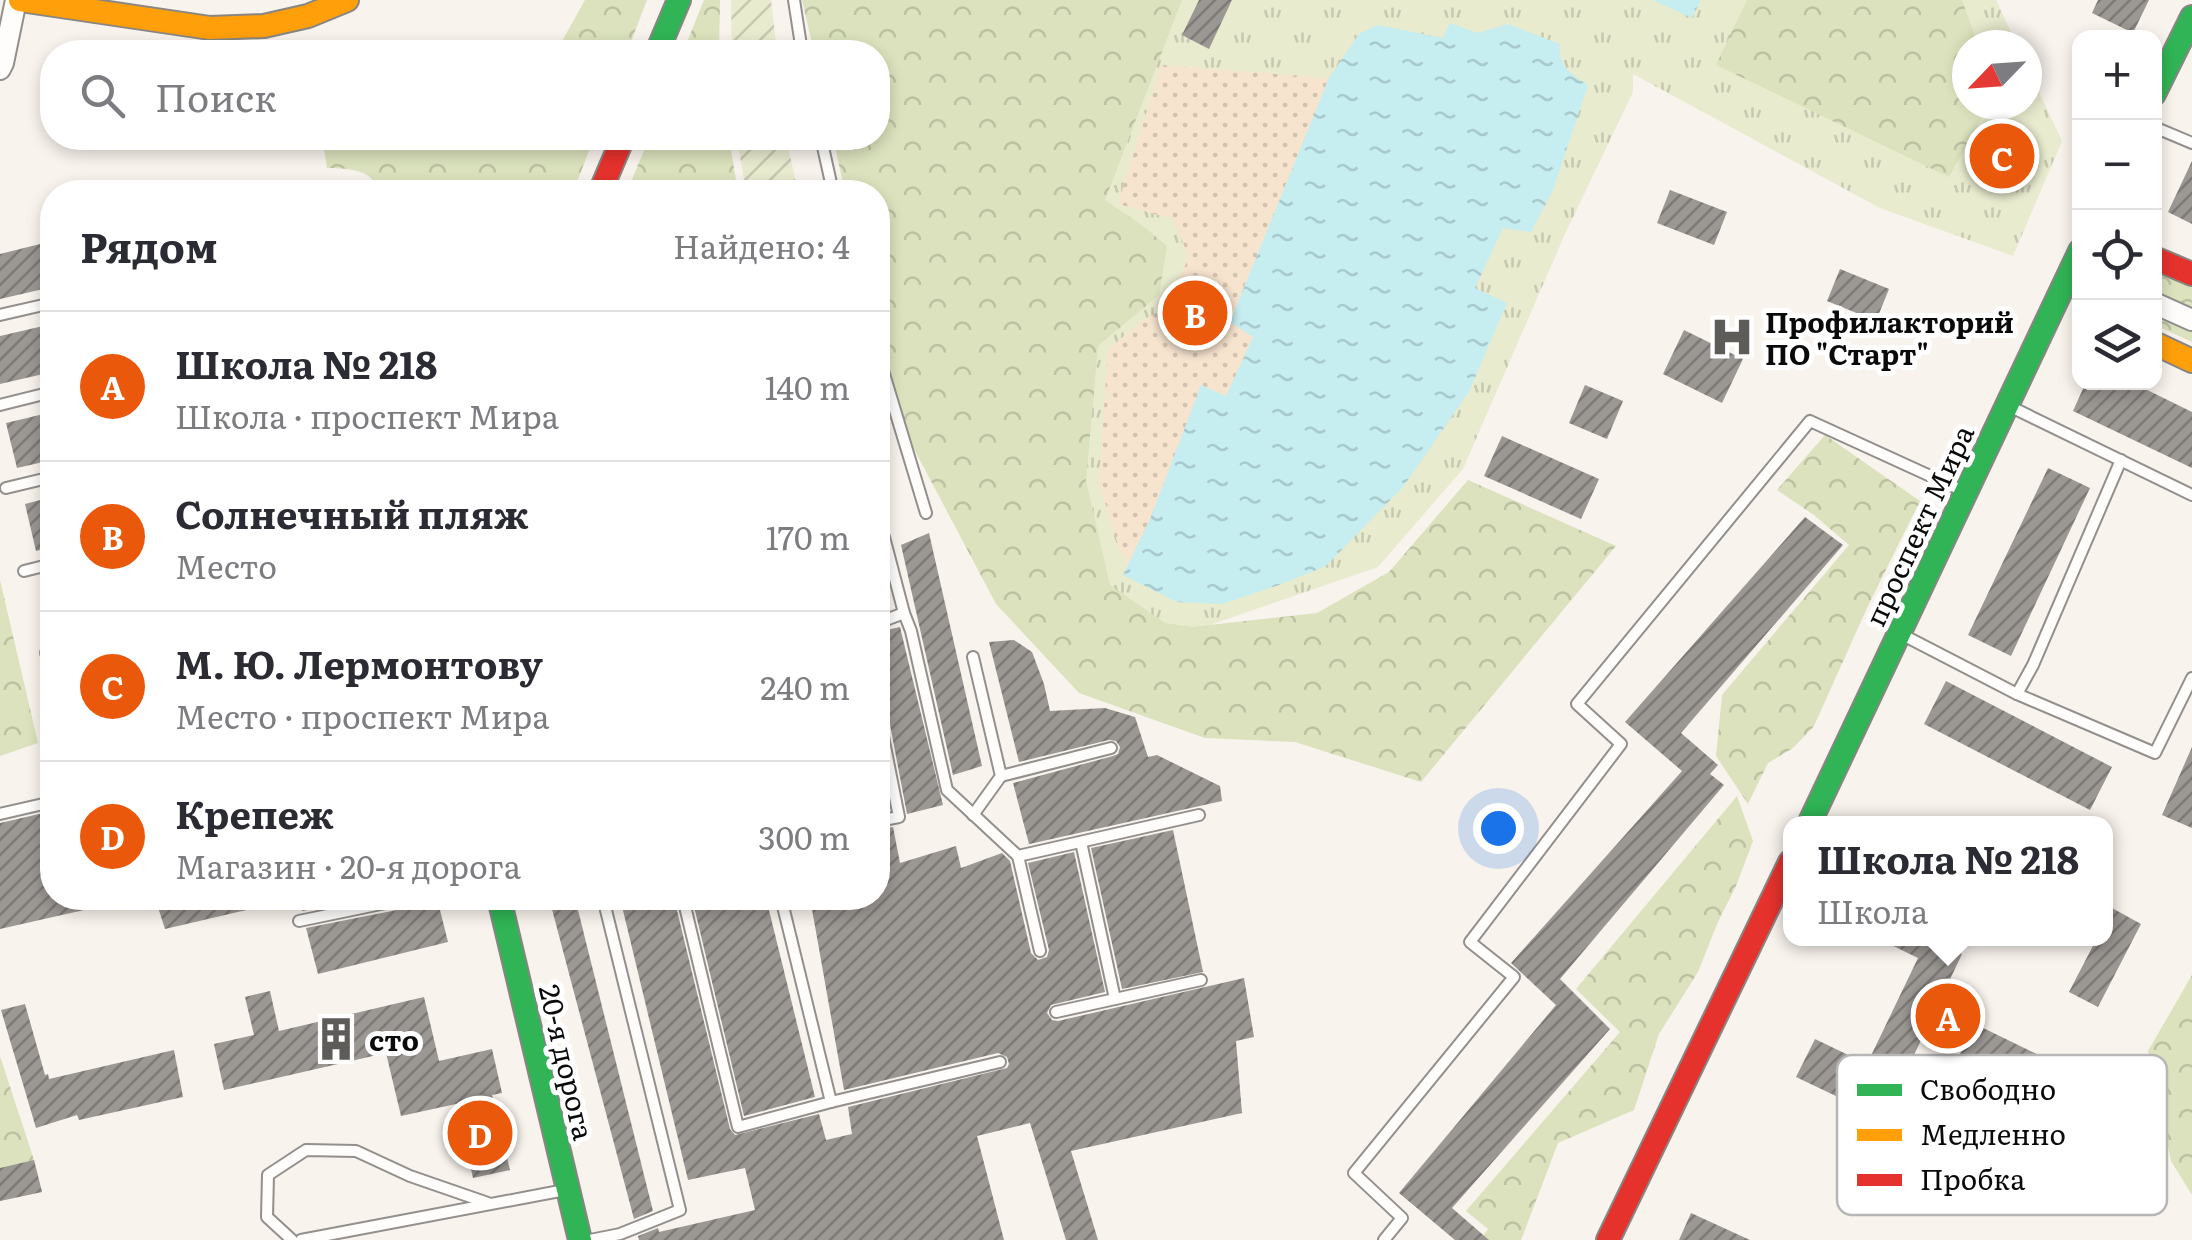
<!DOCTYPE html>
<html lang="ru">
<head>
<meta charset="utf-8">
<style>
  :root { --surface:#fff; --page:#f2f2f3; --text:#2b2b33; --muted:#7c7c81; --line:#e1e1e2; --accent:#ea580c }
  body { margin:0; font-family:Literata,serif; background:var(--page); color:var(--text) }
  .controls { position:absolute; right:30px; top:30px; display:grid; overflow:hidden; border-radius:20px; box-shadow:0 5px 15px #0003 }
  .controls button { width:90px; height:90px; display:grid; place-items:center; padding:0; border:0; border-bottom:2px solid var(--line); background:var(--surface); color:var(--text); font:50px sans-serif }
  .compass { position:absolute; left:1952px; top:30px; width:90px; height:90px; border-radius:50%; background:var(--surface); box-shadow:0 5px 15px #0003; rotate:245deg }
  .you { position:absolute; left:1498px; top:828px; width:35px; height:35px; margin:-25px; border:8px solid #fff; border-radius:50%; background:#1a73e8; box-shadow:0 0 0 15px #1a73e833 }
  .badge { display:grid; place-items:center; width:65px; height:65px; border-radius:50%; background:var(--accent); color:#fff; font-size:32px; font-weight:700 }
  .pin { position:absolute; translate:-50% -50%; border:5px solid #fff; box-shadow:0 2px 10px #0006 }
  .popup { position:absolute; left:1783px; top:816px; width:330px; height:130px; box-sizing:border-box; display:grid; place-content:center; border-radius:20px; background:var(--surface); filter:drop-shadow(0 2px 8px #0005); font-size:32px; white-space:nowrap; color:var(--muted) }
  .popup b { font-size:38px; color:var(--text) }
  .popup::after { content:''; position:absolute; left:50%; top:100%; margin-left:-20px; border:20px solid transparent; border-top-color:var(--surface) }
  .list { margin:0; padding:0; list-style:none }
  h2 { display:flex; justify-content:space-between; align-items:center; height:130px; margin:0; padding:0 40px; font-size:42px }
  h2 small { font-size:32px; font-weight:400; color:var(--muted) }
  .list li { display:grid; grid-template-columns:65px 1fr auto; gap:30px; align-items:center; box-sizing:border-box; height:150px; padding:0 40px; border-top:2px solid var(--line) }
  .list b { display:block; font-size:38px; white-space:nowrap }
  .list p { margin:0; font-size:32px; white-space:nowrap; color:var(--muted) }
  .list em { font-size:32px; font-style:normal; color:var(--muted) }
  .icon { flex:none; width:55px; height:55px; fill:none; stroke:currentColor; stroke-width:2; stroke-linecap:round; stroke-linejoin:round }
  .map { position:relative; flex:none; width:2192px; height:1240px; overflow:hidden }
  .search { position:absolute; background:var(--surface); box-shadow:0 5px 15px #0003; left:40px; top:40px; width:850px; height:110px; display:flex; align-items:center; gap:25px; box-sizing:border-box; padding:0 35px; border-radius:40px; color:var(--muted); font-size:38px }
  .panel { position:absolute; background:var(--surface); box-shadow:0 5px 15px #0003; left:40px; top:180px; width:850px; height:730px; border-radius:40px }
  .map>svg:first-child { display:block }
</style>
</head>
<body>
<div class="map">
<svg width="2192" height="1240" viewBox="0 0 2192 1240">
  <defs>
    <pattern id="grass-tufts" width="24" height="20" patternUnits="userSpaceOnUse" patternTransform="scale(2.5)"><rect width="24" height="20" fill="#e8ebce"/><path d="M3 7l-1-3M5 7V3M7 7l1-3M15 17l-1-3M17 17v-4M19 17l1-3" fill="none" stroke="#c6c8b0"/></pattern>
    <pattern id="forest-crowns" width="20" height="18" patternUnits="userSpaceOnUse" patternTransform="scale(2.5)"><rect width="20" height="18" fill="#dbe2bd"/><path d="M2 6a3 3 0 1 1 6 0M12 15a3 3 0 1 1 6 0" fill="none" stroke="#bbc1a1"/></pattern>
    <pattern id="sand-dots" width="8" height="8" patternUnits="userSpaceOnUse" patternTransform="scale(2.5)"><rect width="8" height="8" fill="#f7e4cf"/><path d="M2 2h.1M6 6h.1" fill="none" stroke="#d2c2b0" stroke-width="1.8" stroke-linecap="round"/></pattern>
    <pattern id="garden-furrows" width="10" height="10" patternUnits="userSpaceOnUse" patternTransform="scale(2.5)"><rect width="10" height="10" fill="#e8ebce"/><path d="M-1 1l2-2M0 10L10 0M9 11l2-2" fill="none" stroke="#c6c8b0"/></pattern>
    <pattern id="water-ripples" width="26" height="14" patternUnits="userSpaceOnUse" patternTransform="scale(2.5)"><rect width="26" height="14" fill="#c6edf0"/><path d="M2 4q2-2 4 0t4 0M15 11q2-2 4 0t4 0" fill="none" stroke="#a9cacc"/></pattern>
    <pattern id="building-hatch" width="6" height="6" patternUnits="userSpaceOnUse" patternTransform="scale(2.5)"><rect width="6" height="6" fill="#9b9793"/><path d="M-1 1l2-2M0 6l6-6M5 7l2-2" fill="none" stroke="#7d7976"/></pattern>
  </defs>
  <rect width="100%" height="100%" fill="#f9f3ed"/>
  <path fill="url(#grass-tufts)" d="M805,0H1996L2017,45H1967V105H2027V66L2062,141L2013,256L1880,208L1633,74V92L1565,234L1463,469L1378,567L1103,662L878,192V52Z"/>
  <g fill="url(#forest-crowns)">
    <path d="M585,0H647L627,52H556Z"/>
    <path d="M704,0H720L719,52H683Z"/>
    <path d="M802,0H1182L1105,200L1143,226L1167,246L1159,295L1098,346L1086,481L1110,585L1165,623L1192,627L1317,613L1389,572L1468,480L1616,546L1421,782L1295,742L1205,738L1079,693L996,604L895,413L878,334V192H845L833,138H878V52H814Z"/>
    <path d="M1747,0H1962L1978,45H1967V105H1989L1949,177L1716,65Z"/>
    <path d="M339,138H594L573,192H380C371,168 350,169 327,168L323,143Z"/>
    <path d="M649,138H729L738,192H627Z"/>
    <path d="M2154,269L2192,287V342L2155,325Z"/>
    <path d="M1825,435L1920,501L1867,608L1814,726L1793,748L1768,763L1748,804L1716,756L1722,695L1849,545L1814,515L1777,490Z"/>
    <path d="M0,580L38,743L0,756Z"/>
    <path d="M1737,796L1753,841L1736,886L1717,924L1698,972L1659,1034L1634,1110L1558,1143L1521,1240H1480L1488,1229L1466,1211L1620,1032L1576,989Z"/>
    <path d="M2192,975V1195L2171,1161L2148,1051Z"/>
    <path d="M0,1056L34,1160L42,1192L0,1201Z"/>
  </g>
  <path fill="url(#sand-dots)" d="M1161,65L1329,78L1230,321L1253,336L1226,397L1202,385L1151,517L1128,564L1119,548L1099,483L1108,349L1144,320L1167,306L1189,257L1173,219L1118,204Z"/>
  <g fill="url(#garden-furrows)">
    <path d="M731,0H771L777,52H732Z"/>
    <path d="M737,138H786L798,192H746Z"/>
  </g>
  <g fill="url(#water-ripples)">
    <path d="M1653,0H1701L1692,18Z"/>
    <path d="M1450,23L1478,33L1508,24L1560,44C1558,66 1571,74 1588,85L1553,190L1531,232L1503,228L1475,288L1507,303L1469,392L1403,487L1326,566L1279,585L1222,604L1177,602L1123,575L1151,517L1201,385L1226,396L1253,337L1230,322L1329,78L1359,34L1378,25L1443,38Z"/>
  </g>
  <g fill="url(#building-hatch)">
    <path d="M1199,0H1232L1209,49L1182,35Z"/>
    <path d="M2098,0H2149L2133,33L2092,13Z"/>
    <path d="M2192,161V224L2168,212Z"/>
    <path d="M1670,190L1727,212L1714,245L1657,223Z"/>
    <path d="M52,241V287L0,299V254Z"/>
    <path d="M1840,269L1889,289L1876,321L1827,301Z"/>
    <path d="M52,324V372L0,384V336Z"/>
    <path d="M1684,330L1743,359L1722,403L1663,374Z"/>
    <path d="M2086,382H2131L2192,412V468L2073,411Z"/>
    <path d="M1585,385L1623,401L1607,439L1569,423Z"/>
    <path d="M52,412V460L17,468L6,423Z"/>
    <path d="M1502,436L1599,479L1581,519L1484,476Z"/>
    <path d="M2048,468L2090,488L2011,656L1968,635Z"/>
    <path d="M52,497V547L36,551L25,504Z"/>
    <path d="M1805,517L1843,545L1681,733L1718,765L1710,774L1724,785L1560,979L1610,1029L1452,1208L1489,1240H1455L1399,1193L1556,1005L1511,963L1682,771L1625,722Z"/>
    <path d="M929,533L982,766L953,775L901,545Z"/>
    <path d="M900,627L943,805L907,814L887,709L884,705L878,702V632Z"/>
    <path d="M1014,640L1032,652L1044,684L1050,711L1105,708L1135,717L1148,757L1157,755L1220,786L1222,801L1025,845L1029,844L1013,783L1113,756L1118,754L1120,747L1116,741L1109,740L1019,762L989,642Z"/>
    <path d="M1946,681L2112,767L2090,810L1924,724Z"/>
    <path d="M2192,747V828L2162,815Z"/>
    <path d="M878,754L889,810L878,812Z"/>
    <path d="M52,811V898H105L106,905L0,929V823Z"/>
    <path d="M893,827L900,863L956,846L961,868L1002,853L1010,861L1031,953L1038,960L1047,957L1049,950L1028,863L1074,852L1105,992L1051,1005L1047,1013L1052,1020L1058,1021L1244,978L1254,1037L1236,1041L1242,1113L1071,1151L1098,1240H1066L1030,1123L977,1136L1004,1240H639L638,1236L658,1228L659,1232L755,1210L745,1168L688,1180L620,898H674L730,1129L735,1135L819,1114L826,1140L852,1134L848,1107L1007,1068L1009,1064L1007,1057L998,1053L844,1090L810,898H878V830Z"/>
    <path d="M1173,830L1203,972L1122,989L1091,848Z"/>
    <path d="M155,898H267L268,905L165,929Z"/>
    <path d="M299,898H369L302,911Z"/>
    <path d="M419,898H437L448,942L318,974L306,928L412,907L416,904Z"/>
    <path d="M549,898H575L653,1211L634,1219Z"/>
    <path d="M692,898H766L815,1097L744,1116Z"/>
    <path d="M2112,908L2141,924L2098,1007L2069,992L2097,938H2106V921Z"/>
    <path d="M1877,938H1964L1958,952L1962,954L1895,1095L1891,1093L1880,1117L1796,1077L1815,1039L1867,1064L1918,958Z"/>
    <path d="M270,991L279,1031L424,997L439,1061L492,1049L502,1093L492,1095L510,1170L473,1178L456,1104L401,1116L386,1053L224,1090L214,1044L254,1035L245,997Z"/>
    <path d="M25,1004L45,1075L48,1074L49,1079L174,1050L183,1097L79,1120L77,1115L36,1128L1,1010Z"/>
    <path d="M1975,1024L2078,1074L2061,1111L1957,1060Z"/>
    <path d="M34,1160L42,1192L0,1201V1168Z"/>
    <path d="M1691,1213L1750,1240H1679Z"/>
  </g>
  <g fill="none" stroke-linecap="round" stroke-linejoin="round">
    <g stroke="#928f8c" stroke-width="14">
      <g id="lane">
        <path d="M794,0L802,52"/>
        <path d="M2154,127L2192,143"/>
        <path d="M821,138L833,192"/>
        <path d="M0,315L52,303"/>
        <path d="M878,354L926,513"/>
        <path d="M0,405L52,392"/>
        <path d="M2009,406L2192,495"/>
        <path d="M6,488L52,477"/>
        <path d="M878,538L884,537L904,613L878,623"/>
        <path d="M24,571L52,564"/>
        <path d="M904,613L911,631L947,790L1018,856L1199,815"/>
        <path d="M1901,634L2017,694L2155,753L2192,678"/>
        <path d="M46,653L52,651"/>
        <path d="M2017,694L2033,665L2121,460"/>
        <path d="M878,711L899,817L878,821"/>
        <path d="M51,732H52"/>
        <path d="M1001,776L1111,748"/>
        <path d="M0,814L52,802"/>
        <path d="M973,815L1001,776L973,657"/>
        <path d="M1081,842L1115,999L1201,980"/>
        <path d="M1018,856L1040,951"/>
        <path d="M683,898L738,1127L831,1102L781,898"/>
        <path d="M299,921L410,898"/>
        <path d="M1056,1012L1115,999"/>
        <path d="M831,1102L1000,1062"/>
        <path d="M292,1240L267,1217L268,1175L306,1150L356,1151L410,1176L488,1203"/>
        <path d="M301,1240L565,1190"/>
        <path d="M590,1240L620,1234L680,1210L603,898"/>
        <path d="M1384,1240L1402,1218L1354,1173L1514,977L1470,942L1621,744L1577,704L1810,421L1961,490"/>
      </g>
    </g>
    <g stroke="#928f8c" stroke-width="24">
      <g id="street">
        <path d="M0,69L3,63L16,0"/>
        <path d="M2154,303L2192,320"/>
      </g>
    </g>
    <g stroke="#888683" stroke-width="26">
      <g id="fast">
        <path d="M657,52L679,0"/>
        <path d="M2154,94L2192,17"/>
        <path d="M1809,824L2080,251"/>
        <path d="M499,898L580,1240"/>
      </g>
    </g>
    <g stroke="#888683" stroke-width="26">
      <g id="slow">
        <path d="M20,0L210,28L264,26L308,16L347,0"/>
        <path d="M2154,343L2192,361"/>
      </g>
    </g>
    <g stroke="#888683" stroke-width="26">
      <g id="jam">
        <path d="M600,192L623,138"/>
        <path d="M2154,258L2192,274"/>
        <path d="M1608,1240L1790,862"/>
      </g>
    </g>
    <use href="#lane" stroke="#fefdfc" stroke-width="10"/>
    <use href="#street" stroke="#fefdfc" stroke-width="20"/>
    <use href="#fast" stroke="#30b455" stroke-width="22"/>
    <use href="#slow" stroke="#ff9f0a" stroke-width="22"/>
    <use href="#jam" stroke="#e5322d" stroke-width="22"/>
  </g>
  <defs>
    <g id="hospital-bare" transform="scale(3.45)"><path d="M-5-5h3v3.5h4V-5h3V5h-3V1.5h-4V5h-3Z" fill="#5e5c59" stroke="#fff" stroke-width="2.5" paint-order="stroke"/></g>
    <g id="building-bare" transform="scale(3.45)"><path d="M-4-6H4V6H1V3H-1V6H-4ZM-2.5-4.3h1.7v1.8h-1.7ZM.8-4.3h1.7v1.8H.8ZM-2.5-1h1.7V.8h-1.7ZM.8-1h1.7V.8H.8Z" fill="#5e5c59" stroke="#fff" stroke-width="2.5" paint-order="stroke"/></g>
  </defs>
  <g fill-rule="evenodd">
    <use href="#hospital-bare" x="1732" y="337"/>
    <use href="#building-bare" x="336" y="1039"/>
  </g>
  <g text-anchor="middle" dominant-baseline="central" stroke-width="10" stroke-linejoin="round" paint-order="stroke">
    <g font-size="28" font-weight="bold" fill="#0a0a0a" stroke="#fff" text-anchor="start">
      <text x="1765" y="321">Профилакторий<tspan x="1765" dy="32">ПО "Старт"</tspan></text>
      <text x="369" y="1039">сто</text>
    </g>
    <g font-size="28" fill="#0a0a0a" stroke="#fff">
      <text transform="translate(1918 525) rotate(-65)">проспект Мира</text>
      <text transform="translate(568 1062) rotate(77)">20-я дорога</text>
    </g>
  </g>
  <rect x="1837" y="1055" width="330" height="160" rx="15" fill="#fff" stroke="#b6b6b6" stroke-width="2.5"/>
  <rect x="1857" y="1084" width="45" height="12" fill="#30b455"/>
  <rect x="1857" y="1129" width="45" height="12" fill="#ff9f0a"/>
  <rect x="1857" y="1174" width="45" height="12" fill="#e5322d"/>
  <g font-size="28" fill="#0a0a0a">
    <text x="1920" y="1100">Свободно</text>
    <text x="1920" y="1145">Медленно</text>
    <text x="1920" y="1190">Пробка</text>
  </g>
</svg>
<div class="controls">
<button>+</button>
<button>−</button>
<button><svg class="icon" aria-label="locate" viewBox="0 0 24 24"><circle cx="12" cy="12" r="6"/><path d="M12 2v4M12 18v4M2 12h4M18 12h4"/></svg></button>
<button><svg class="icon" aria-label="layers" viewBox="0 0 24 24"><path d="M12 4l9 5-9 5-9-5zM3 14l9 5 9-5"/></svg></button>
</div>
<svg class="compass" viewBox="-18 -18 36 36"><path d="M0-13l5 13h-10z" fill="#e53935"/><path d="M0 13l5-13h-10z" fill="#7c7c81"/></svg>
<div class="you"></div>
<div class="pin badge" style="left:1948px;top:1016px">A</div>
<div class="popup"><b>Школа № 218</b>Школа</div>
<div class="pin badge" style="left:1195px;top:313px">B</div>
<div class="pin badge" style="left:2002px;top:156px">C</div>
<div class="pin badge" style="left:480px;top:1133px">D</div>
<div class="search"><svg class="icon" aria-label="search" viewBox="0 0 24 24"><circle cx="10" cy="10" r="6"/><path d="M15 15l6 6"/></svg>Поиск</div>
<section class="panel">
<h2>Рядом<small>Найдено: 4</small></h2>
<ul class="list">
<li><span class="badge">A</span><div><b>Школа № 218</b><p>Школа · проспект Мира</p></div><em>140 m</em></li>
<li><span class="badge">B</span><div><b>Солнечный пляж</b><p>Место</p></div><em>170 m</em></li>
<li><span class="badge">C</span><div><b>М. Ю. Лермонтову</b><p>Место · проспект Мира</p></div><em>240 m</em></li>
<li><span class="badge">D</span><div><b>Крепеж</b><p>Магазин · 20-я дорога</p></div><em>300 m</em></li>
</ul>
</section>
</div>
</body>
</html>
